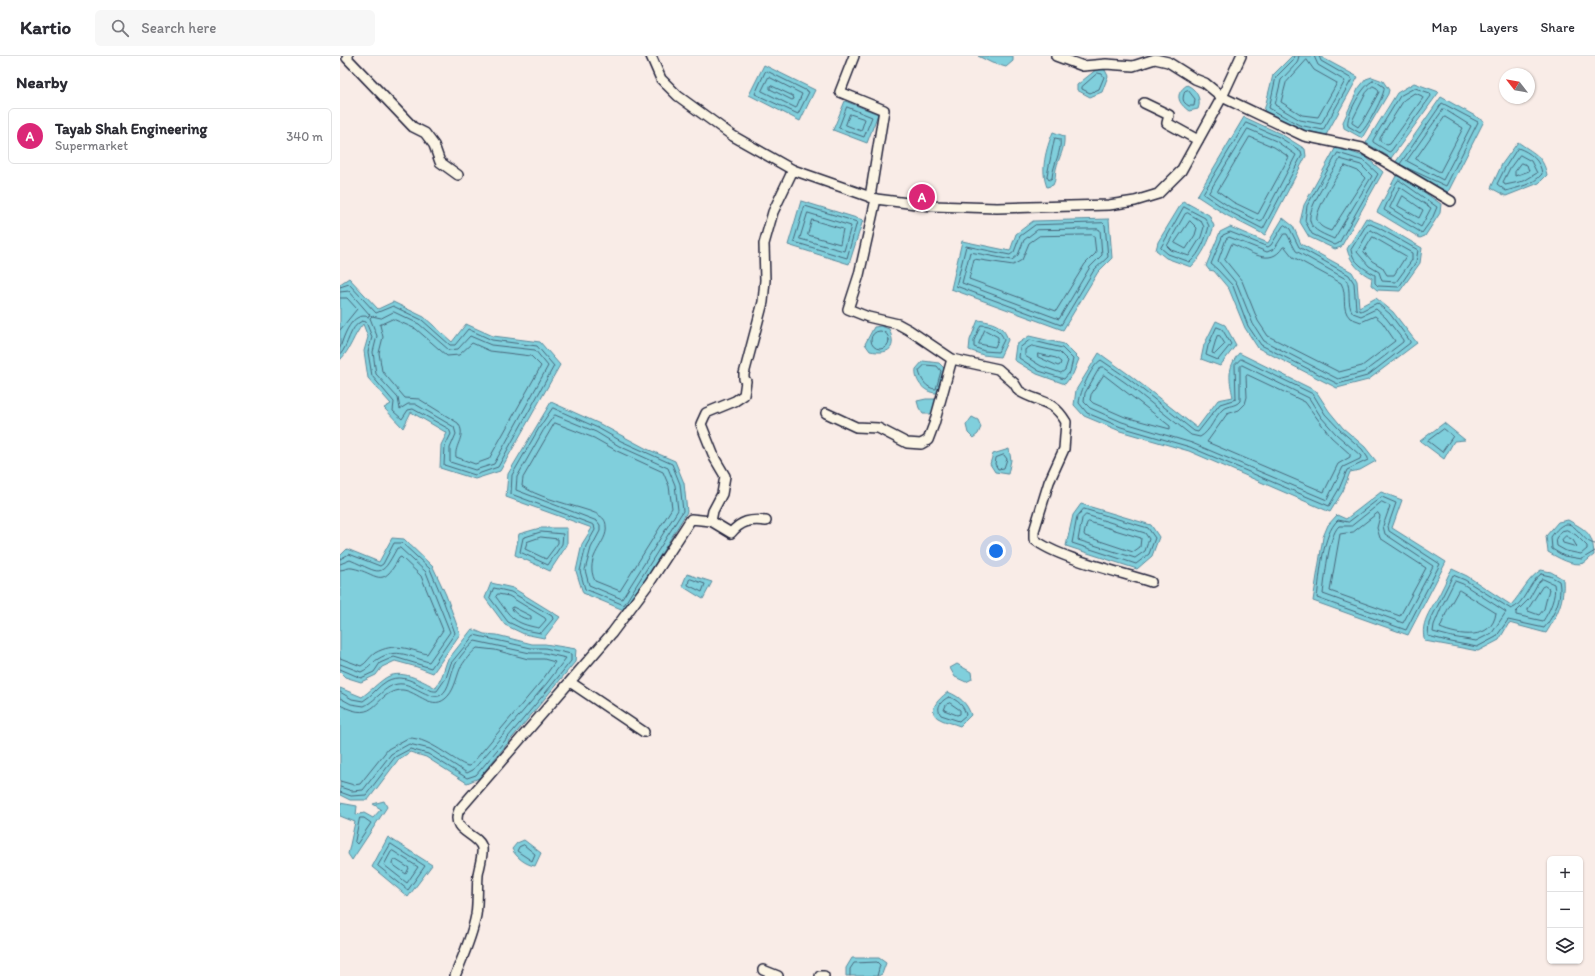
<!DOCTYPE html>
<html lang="en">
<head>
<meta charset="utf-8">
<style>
  :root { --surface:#fff; --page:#f7f7f7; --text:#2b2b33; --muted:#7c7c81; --line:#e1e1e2; --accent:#db2777 }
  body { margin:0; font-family:Itim,sans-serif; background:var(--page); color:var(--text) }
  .controls { position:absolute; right:12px; bottom:12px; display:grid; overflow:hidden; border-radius:6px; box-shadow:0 1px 3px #0004 }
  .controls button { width:36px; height:36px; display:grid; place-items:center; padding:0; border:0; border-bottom:1px solid var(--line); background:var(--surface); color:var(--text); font:20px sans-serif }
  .compass { position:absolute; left:1159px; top:12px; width:36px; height:36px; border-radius:50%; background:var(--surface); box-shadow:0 1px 3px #0004; rotate:301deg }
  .you { position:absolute; left:656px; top:495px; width:14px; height:14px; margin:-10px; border:3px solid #fff; border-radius:50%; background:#1a73e8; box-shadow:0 0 0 6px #1a73e833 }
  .badge { display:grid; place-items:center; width:26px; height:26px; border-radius:50%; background:var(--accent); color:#fff; font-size:13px; font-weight:700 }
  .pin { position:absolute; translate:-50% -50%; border:2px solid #fff; box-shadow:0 1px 4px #0006 }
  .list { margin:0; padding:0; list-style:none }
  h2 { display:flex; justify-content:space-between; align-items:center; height:52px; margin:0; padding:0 16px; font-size:17px }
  h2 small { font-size:13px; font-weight:400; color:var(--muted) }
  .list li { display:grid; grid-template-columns:26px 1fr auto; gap:12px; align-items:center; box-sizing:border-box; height:56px; margin:0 8px 8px; padding:0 8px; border:1px solid var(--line); border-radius:6px }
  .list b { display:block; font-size:15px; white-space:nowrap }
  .list p { margin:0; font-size:13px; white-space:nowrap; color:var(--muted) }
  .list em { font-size:13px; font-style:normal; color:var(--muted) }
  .icon { flex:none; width:22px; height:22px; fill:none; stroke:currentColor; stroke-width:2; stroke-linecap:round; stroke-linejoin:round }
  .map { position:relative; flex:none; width:1255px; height:920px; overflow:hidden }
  header { display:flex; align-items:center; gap:24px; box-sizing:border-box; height:56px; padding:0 20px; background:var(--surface); border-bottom:1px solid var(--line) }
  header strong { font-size:19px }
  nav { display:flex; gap:22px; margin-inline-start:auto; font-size:14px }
  .search { width:280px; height:36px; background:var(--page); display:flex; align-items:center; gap:10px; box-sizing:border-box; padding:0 14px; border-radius:6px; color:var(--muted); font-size:15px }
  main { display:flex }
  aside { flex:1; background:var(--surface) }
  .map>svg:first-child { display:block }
</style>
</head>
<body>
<header>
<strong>Kartio</strong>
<div class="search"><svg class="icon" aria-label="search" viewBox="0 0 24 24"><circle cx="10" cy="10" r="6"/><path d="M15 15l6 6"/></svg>Search here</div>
<nav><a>Map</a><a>Layers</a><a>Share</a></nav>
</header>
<main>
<aside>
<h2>Nearby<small></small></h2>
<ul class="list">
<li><span class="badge">A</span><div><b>Tayab Shah Engineering</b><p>Supermarket</p></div><em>340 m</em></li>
</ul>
</aside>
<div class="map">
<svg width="1255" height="920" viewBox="0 0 1255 920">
  <rect width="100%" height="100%" fill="#f9ece7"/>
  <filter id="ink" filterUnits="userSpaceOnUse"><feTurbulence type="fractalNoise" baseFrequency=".025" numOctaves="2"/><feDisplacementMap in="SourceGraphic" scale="8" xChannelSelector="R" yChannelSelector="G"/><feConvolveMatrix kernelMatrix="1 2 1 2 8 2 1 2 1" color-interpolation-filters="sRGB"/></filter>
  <g filter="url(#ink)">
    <g fill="#80cfdc" stroke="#5a8a9c">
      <path d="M638,0H673V5L666,11L652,7Z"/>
      <path d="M952,0H979L1018,21L986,79L957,73L924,55L933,19Z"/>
      <path d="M424,9L475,34L460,65L409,39Z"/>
      <path d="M757,13L765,14L768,20L762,36L750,41L737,34V29Z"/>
      <path d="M1032,21L1043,25L1049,34L1048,38L1022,82L1004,72L1003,66L1018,33L1026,23Z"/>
      <path d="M1074,27L1099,36L1051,102L1026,87L1057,37Z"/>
      <path d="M847,29C856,33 862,43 858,53L849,55C838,47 834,38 847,29Z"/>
      <path d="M1101,41L1144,65L1108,136L1053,110Z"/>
      <path d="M505,45L538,58L527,87L493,74Z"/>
      <path d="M904,61L941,78L965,93L966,100L925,179L886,159L857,140Z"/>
      <path d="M713,76L724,80C725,94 719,100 716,113C715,119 716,123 713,129L707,131C700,114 706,93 713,76Z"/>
      <path d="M1178,86C1193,97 1203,99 1207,119L1199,127L1166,140L1151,132L1162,108Z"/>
      <path d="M996,91L1026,101L1043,116L1001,191L995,193L969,181L960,166L964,149Z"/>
      <path d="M1056,120H1061L1101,148L1100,157L1085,180L1080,182L1037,156Z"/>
      <path d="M461,145L523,164L509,208L448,189Z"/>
      <path d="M843,145L869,159L874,170C869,185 863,199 851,211L826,202L816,194L818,186Z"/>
      <path d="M943,162L953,170L961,188L1012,216L1017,225L1019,251L1036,242L1053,256L1077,287L1028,324L997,332L918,292L905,272L889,233L874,215L869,214L866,210L880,176L890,171L928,187Z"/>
      <path d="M1026,162L1041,168L1082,192L1080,207L1060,235L1037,234L1031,229L1032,222C1020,217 1010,206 1007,193Z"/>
      <path d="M769,163L772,202L758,216L723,274L611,233L622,185L670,195L676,178L693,165Z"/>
      <path d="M9,222L38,253L53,246L84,261L112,286L126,268L153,280L200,286L220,309L160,415L135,423L100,412L101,389L107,377L71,356L63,372L44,352L51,348L28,322L24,295L28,281L23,268C13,280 11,293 0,304V228Z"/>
      <path d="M638,264C652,266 664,269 668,284L660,301L643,299L629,294L630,284Z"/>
      <path d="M876,265L885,269L896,289L880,310L861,303L864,289Z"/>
      <path d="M541,270L549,273C557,292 550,299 530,295L525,288L534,271Z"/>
      <path d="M689,280L724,288L739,303L733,318L725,328L697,318L674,304L676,289Z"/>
      <path d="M759,297L791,320L857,372L878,344L893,341C889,323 887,312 899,297L976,335L989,355L1003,372L1025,391L1036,405L1020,414L1010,416L1003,435L990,456L849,395L780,375L744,360L734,349L736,334Z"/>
      <path d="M583,305L599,307L605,313L598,337C586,338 574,326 576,313Z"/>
      <path d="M586,343H596V347L592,358H583L579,352L577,345Z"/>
      <path d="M211,346L260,368L307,393L335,405L344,427L347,456L286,555L243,537L236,515L242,488L252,472L166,441L168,418Z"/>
      <path d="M632,361L638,364L641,371L638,378L633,382L628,377L626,369Z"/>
      <path d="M1104,367L1125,384L1114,385L1104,403L1080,385Z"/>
      <path d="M669,393L671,404L668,418L655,416L650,408L653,398Z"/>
      <path d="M1041,436L1062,444L1052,472L1106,506L1068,579L973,545L983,481L988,469L997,459L1006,463Z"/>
      <path d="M741,448L811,469L819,481L812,500L797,513L726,490L733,459Z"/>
      <path d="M1228,464C1246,474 1253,477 1254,499C1251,501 1247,505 1244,507C1233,511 1217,501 1208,496L1206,480L1218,466Z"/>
      <path d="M200,472H227V489L210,515L175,499L179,478Z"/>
      <path d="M52,482L64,483L93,511L106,539L120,578L93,617L77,611L55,605L42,611L36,619L21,626L5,621L0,616V500L7,493L39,506Z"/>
      <path d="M1112,513L1127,520L1171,549C1182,537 1187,523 1201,514L1211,516L1223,523C1225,544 1217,560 1206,577L1169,567L1159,584L1138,595L1085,585C1078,566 1095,549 1102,533C1106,526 1107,520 1112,513Z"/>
      <path d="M347,518L372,526L363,543L342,530Z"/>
      <path d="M151,527L173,532L220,561L204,582L184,578L165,569L145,542Z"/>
      <path d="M132,573L144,578L157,579L192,588H205L236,593L235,606L139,722L127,727L86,701L70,696L58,704L28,744H10L0,739V632L22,641C30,635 37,628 44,623C60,611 82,625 96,632L102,620L107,605Z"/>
      <path d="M617,608L631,616L632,623L626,626L615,621L610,612Z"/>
      <path d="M608,636C620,641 627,647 631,659L620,670C613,667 604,666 598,662C586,654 601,641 608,636Z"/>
      <path d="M44,745L47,751L12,804L8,798L15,766L0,760V747L17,750L16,759L24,757L33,762L41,753L33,748Z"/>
      <path d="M48,781L92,809L68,841L32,811Z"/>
      <path d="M184,784L201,797L195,810C186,809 176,801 172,793L177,787Z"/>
      <path d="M512,902H539L546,907L542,918L538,920H506V912Z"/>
    </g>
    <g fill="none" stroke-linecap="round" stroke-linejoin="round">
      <g stroke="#48677b" stroke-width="1">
        <path d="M954,0L953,4L936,21L929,52L959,69L983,74L1012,23L981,5L979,0"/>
        <path d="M959,0L957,7L941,24L935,49L960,64L981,68L1005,25L978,9L974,0"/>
        <path d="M967,4L974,14L997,27L978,61L962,59L941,46L946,27Z"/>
        <path d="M427,15L469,36L458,58L415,38L425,16Z"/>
        <path d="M758,17L762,18L764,21L759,33L750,37L742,33V31Z"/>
        <path d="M429,21L462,38L456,52L422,35Z"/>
        <path d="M1033,25L1037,26L1044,31C1046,37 1026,74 1020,77L1008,70C1005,61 1023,28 1033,25Z"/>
        <path d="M432,30L453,40L454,43L452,44L430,33V30Z"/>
        <path d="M1033,30L1037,32L1039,36L1024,63L1018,71L1012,67V65L1026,37Z"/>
        <path d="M1075,32L1090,37L1091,40L1051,95L1049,96L1033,86V84L1060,40Z"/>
        <path d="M848,34L855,43L854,50H849C842,46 842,43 845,35Z"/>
        <path d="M1075,37L1082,40L1083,42L1050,88L1047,89L1040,85V82L1064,44Z"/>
        <path d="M507,51L532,61L524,81L499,72Z"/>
        <path d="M1104,53L1131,70L1103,124L1067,105Z"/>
        <path d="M510,58L525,63L521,75L506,69Z"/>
        <path d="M1105,61L1123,72L1100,116L1076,103Z"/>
        <path d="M906,67L939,81L961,95L962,99L923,173L888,155L863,138Z"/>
        <path d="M908,73L936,85L956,99L921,166L890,151L869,137Z"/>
        <path d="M910,81L934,91L949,101L918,158L893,146L878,135Z"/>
        <path d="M715,82L720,83C722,96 713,108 712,122L709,124L707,121Z"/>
        <path d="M1178,92C1190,96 1201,105 1202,118C1193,129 1179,131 1166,135L1157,128L1166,110Z"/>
        <path d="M998,97L1024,105L1038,118L999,187L995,189L972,178L965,165L967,150Z"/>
        <path d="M1180,99L1191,105L1197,117L1184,125L1165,129L1163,126L1170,112Z"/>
        <path d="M1000,103L1021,109L1032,120L994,183C986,179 972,175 970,165C967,151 993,116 1000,103Z"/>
        <path d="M1182,107L1187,109L1189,115L1175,120V116Z"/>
        <path d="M1060,108L1102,47L1138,66L1106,130L1063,110"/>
        <path d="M1005,110L1018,115L1025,122L991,175C986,173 979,171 977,164C974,157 999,114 1005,110Z"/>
        <path d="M1059,124L1097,151L1092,163L1082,177L1044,154L1055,129Z"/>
        <path d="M1060,131L1091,152L1081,171L1050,152Z"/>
        <path d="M1063,140L1083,154L1079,162L1058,150Z"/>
        <path d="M465,150L517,166L507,202L454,186Z"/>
        <path d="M844,151L865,162L869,170C866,182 860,198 850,206L828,198L821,192Z"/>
        <path d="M468,157L511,170L504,195L460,183Z"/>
        <path d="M848,157L861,165L864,171L861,181L849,200L831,194L827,190L845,158Z"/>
        <path d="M472,164L503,173L500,188L468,179Z"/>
        <path d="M850,165L857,172L855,179L846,193L835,187Z"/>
        <path d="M763,167L765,169L768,201L754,214L721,269L616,230L626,190L670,199L674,196L680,180L695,169Z"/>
        <path d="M1028,167L1039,172L1078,194L1076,206L1059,231L1038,230L1035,227V219C1026,214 1012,206 1011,194Z"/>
        <path d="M945,169L950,173L959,191L1009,219L1014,227L1016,253L1021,255L1037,247L1050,258L1070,285V287L1027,320L998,328L921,289L908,270L893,230L877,213L871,208L883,179L890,176L928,191L931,189L943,170Z"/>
        <path d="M758,173L760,174L762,199L750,211L719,263L622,227L630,196L672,204L678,199L684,184L697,174Z"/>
        <path d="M1031,174L1072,197V204L1056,226L1042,225L1039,216L1029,210L1017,196L1029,175Z"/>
        <path d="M944,178H947L956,195L1006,223C1012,234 1006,248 1013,257L1021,260L1036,253L1046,262L1063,284V286L1024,316L998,323L924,285L913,268L897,228L878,205L886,183L889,181L927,196L934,193Z"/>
        <path d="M752,179L754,180L756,197L745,208L716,255L629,223L634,203L673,209L682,204L689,187L699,180Z"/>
        <path d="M1033,181L1066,200L1054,219H1047L1042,211L1032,205L1024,196Z"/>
        <path d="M892,188C910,195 930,212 943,191H945L953,201L1001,227C1008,239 1000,252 1010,262L1021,266L1035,260L1042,266L1055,285L1022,310L999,316L928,280L918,265L902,225L885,204Z"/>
        <path d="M0,231L9,228L36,257L53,250L82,264L110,289H115L128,273L152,284L197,290L214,310L158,411L135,419L104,409L105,390L111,378L109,373L73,353L68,354L62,363L53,355L54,346L32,320L28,296L32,281L26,266L22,265C9,271 9,289 0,299"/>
        <path d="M0,236L9,235L30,259L29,261C12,255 4,279 0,292"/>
        <path d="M0,242H7L17,253L0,274"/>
        <path d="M54,256L79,268L109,294L118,293L130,280L151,289L195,294L208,310L154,408L135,414L110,406V392L116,378L114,371L75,348H68L60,353L58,342L36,318L33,296L37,280L30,262L32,260L41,262Z"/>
        <path d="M53,263L76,273L107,300L119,299L132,287L150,295L191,300L201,310L149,403L135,408L116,401C114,389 127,380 118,367L79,343L65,342L42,315L39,297L43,281L40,269Z"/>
        <path d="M641,269C651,269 661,274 664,284L658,296L644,295L634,291V285Z"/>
        <path d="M877,271L882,273L891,288L878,304L866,299L868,290Z"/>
        <path d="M645,274L658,281V284L655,291L639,288Z"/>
        <circle cx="540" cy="284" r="9"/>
        <path d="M880,280L885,288L875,298L872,297L877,280Z"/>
        <path d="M690,284L722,292L733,303L730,316L724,323L699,315L679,302L680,292Z"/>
        <path d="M692,290L719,296L728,305L725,314L721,317L701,310L685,300V294Z"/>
        <path d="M698,298L716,302L721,306L720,309L718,310L698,301Z"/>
        <path d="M901,303L973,338L985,358L1000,374L1022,393L1028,402V404L1007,414L999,433L989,450L850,391L781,371L747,357L739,347C740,336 751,310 761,304L789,323L854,375L858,376L880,348L896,343L895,309Z"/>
        <path d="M585,309L597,310L601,315L596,333C587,333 581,324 579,315Z"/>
        <path d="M902,309L969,342L981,361L996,378L1021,400L1020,403L1003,411L987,444L852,387L782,366L750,352L744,346L745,337L760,311H763L786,327L851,379L860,381C871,375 874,361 883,353C888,349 895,351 900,345V311Z"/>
        <path d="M764,319L830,370V373L785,361L753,347L750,344L751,339Z"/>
        <path d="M908,319L965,346L991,381L1010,398V401L998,408L984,436L867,386L887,358L899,354L905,348L907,341L906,320Z"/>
        <path d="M213,352L258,372L281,385L332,408L340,428L343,455L284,549L245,533L240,515L246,490L255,474L254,469L171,438L172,419L199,372Z"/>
        <path d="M215,359L256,376L279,390L328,412L335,429L338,454L282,543L249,529L245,514L251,492L260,475V469L257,465L176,434L177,421L203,375Z"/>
        <path d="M215,367L254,382L277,395L323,416L329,430L332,452L280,535L255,525C243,500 269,487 266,470C266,466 264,462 260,460C255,456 246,454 240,452C223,447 196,440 182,430L183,422Z"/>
        <path d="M1104,373L1113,380L1102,396L1088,385Z"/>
        <path d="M664,399L667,403L664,412L658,413L655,408L656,402Z"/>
        <path d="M1042,441L1056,447L1048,470L1049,475L1100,508L1066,574L977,542C980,520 982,478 998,464L1008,466Z"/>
        <path d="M1042,446L1050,450L1043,470L1045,478L1093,510L1063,567L983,538C985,523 988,480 999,470H1011Z"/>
        <path d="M744,453L808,472L815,482L809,498L796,508L732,487L737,461Z"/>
        <path d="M1038,457L1040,460L1037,472L1040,482L1086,512L1060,560L990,535L1000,478L1013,476Z"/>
        <path d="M746,459L805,477L809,483L805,495L795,502L738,484L742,463Z"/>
        <path d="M749,466L801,482L800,491L793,496L745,480L744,478L747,467Z"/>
        <path d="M1227,474L1236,479L1247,490V493L1241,498L1226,495L1217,490L1216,482L1222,475Z"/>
        <path d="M201,476L223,478L222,488L208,509L180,496L183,482Z"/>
        <path d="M1226,480L1233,484L1237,491L1223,487L1222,484Z"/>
        <path d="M201,481L218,483V487L206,503L185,493L187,486Z"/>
        <path d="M1255,488C1238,486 1233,449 1211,481L1212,493L1224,500L1242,503L1255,495"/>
        <path d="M0,503L9,498L40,510L43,508L54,487H62L90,513L102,541L115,577L91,612L54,601L40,607L34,616L21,622L0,613"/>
        <path d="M0,508L10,504C41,517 40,524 57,492H60L86,516L110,576L89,606C70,601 57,591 38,603C31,607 32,611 21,616L0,608"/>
        <path d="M0,514C4,514 9,511 12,512C38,517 41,535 59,502L61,501L81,520L103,574L87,598C67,593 55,586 35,597C29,601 27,607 21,610L0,602"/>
        <path d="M1201,518L1210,520L1219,525C1223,541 1214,560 1204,572L1168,564L1156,581L1137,591L1111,586L1088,580L1089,567L1113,519L1125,524L1171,553C1185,548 1188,527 1201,518Z"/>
        <path d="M351,523L365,528L362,536L348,529L349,524Z"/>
        <path d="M1203,523L1214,528C1217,540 1209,556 1203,565L1176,559V556L1189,543L1198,527Z"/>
        <path d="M1115,525L1123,528L1166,556L1152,577L1136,585L1112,581L1093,576L1094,569L1101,552Z"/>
        <path d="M1205,530L1209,533L1204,553L1199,559L1188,555V553L1202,531Z"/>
        <path d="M154,532L171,536L212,560L213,563L201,577L185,574L168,566L150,542Z"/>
        <path d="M1119,534L1156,557C1152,585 1119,580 1100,572L1107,555Z"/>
        <path d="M158,538L169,540L205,562L206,564L199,572C172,567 171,561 156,541Z"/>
        <path d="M173,551L191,560V563C185,564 176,559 172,553Z"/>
        <path d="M0,636L12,643L23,645C32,640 38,630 47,625C68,614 85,637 97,635L106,622L111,607L134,579L191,592H205L231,598V605L211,630L136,719L127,722L88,698L70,693L55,701L26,739L11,740L0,736"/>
        <path d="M609,641C618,644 624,650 626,659L619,665L601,659C595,651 602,644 609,641Z"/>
        <path d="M0,642L11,648L24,650C38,644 46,626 63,628C74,629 92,645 101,639C110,633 110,618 115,609C120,600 128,591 135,585L190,597H204L226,602L207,627L133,714L127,717L90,693L69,688L51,698L23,734L12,735L0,731"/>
        <path d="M610,647L620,654V658L617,659L604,654L606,649Z"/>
        <path d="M0,649C38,669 33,638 59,634C75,632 90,655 105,643C114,636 116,623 120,613C123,606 131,597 137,592L155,594L188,603H204L215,606L203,623L130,710C120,711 91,681 68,682L48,693L20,728L14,729L0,725"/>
        <path d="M20,762H24L31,767L17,788L15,786Z"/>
        <path d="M51,788L85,810L68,834L38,810Z"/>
        <path d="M184,789L195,798L192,805L177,795L179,791Z"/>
        <path d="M53,795L78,811L67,827L44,809L51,796Z"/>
        <path d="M56,804L69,812L66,818L52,808L53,804Z"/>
        <path d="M510,920V913L514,907L537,906L540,909L537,920"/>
      </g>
      <g stroke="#22223b" stroke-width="12">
        <g id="minor">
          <path d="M8,0L7,2L73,71L85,77L94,89L100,106L118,119"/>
          <path d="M311,0L321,23L338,40L393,80L453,114L536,143L592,150L657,152L769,149L795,145L818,138L841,115L882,41L901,0"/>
          <path d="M514,0L500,36L544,54L530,141"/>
          <path d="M716,0L743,10L766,8L793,10L815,3L828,6L855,23L865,27L882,41L964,80L1022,92L1111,145"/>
          <path d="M804,47L829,59L827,67L858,84"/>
          <path d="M536,143L519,219L508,253L528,261L558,268L569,274L612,303L658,313L674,327L679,335C698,347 712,342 726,366L724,393L709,426L694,475V483C716,502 781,516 811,526"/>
          <path d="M486,357L516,371L538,372L567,387L581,388L588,384L594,368L612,303"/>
          <path d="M371,465L373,455L382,438L385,420L375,403L361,368L366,357L395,345L404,339L406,325L404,323V318L423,246L425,224L424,188L433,156L453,114"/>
          <path d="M230,626L304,676"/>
          <path d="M423,914L438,920"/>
          <path d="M115,920C123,900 132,881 136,859C138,846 137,832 138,819C139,811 143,801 142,792C139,777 109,776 119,754L272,577L310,526L351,463L371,465L391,477C401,465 410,463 426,465"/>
          <path d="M480,920H484"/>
        </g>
      </g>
      <use href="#minor" stroke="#fcf5e5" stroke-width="9"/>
    </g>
  </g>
</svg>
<div class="controls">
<button>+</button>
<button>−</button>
<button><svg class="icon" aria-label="layers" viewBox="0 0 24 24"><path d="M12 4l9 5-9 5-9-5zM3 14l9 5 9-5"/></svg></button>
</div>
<svg class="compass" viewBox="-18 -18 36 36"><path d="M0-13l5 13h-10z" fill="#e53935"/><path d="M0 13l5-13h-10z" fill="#7c7c81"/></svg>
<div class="you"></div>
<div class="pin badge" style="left:582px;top:141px">A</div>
</div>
</main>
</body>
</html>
